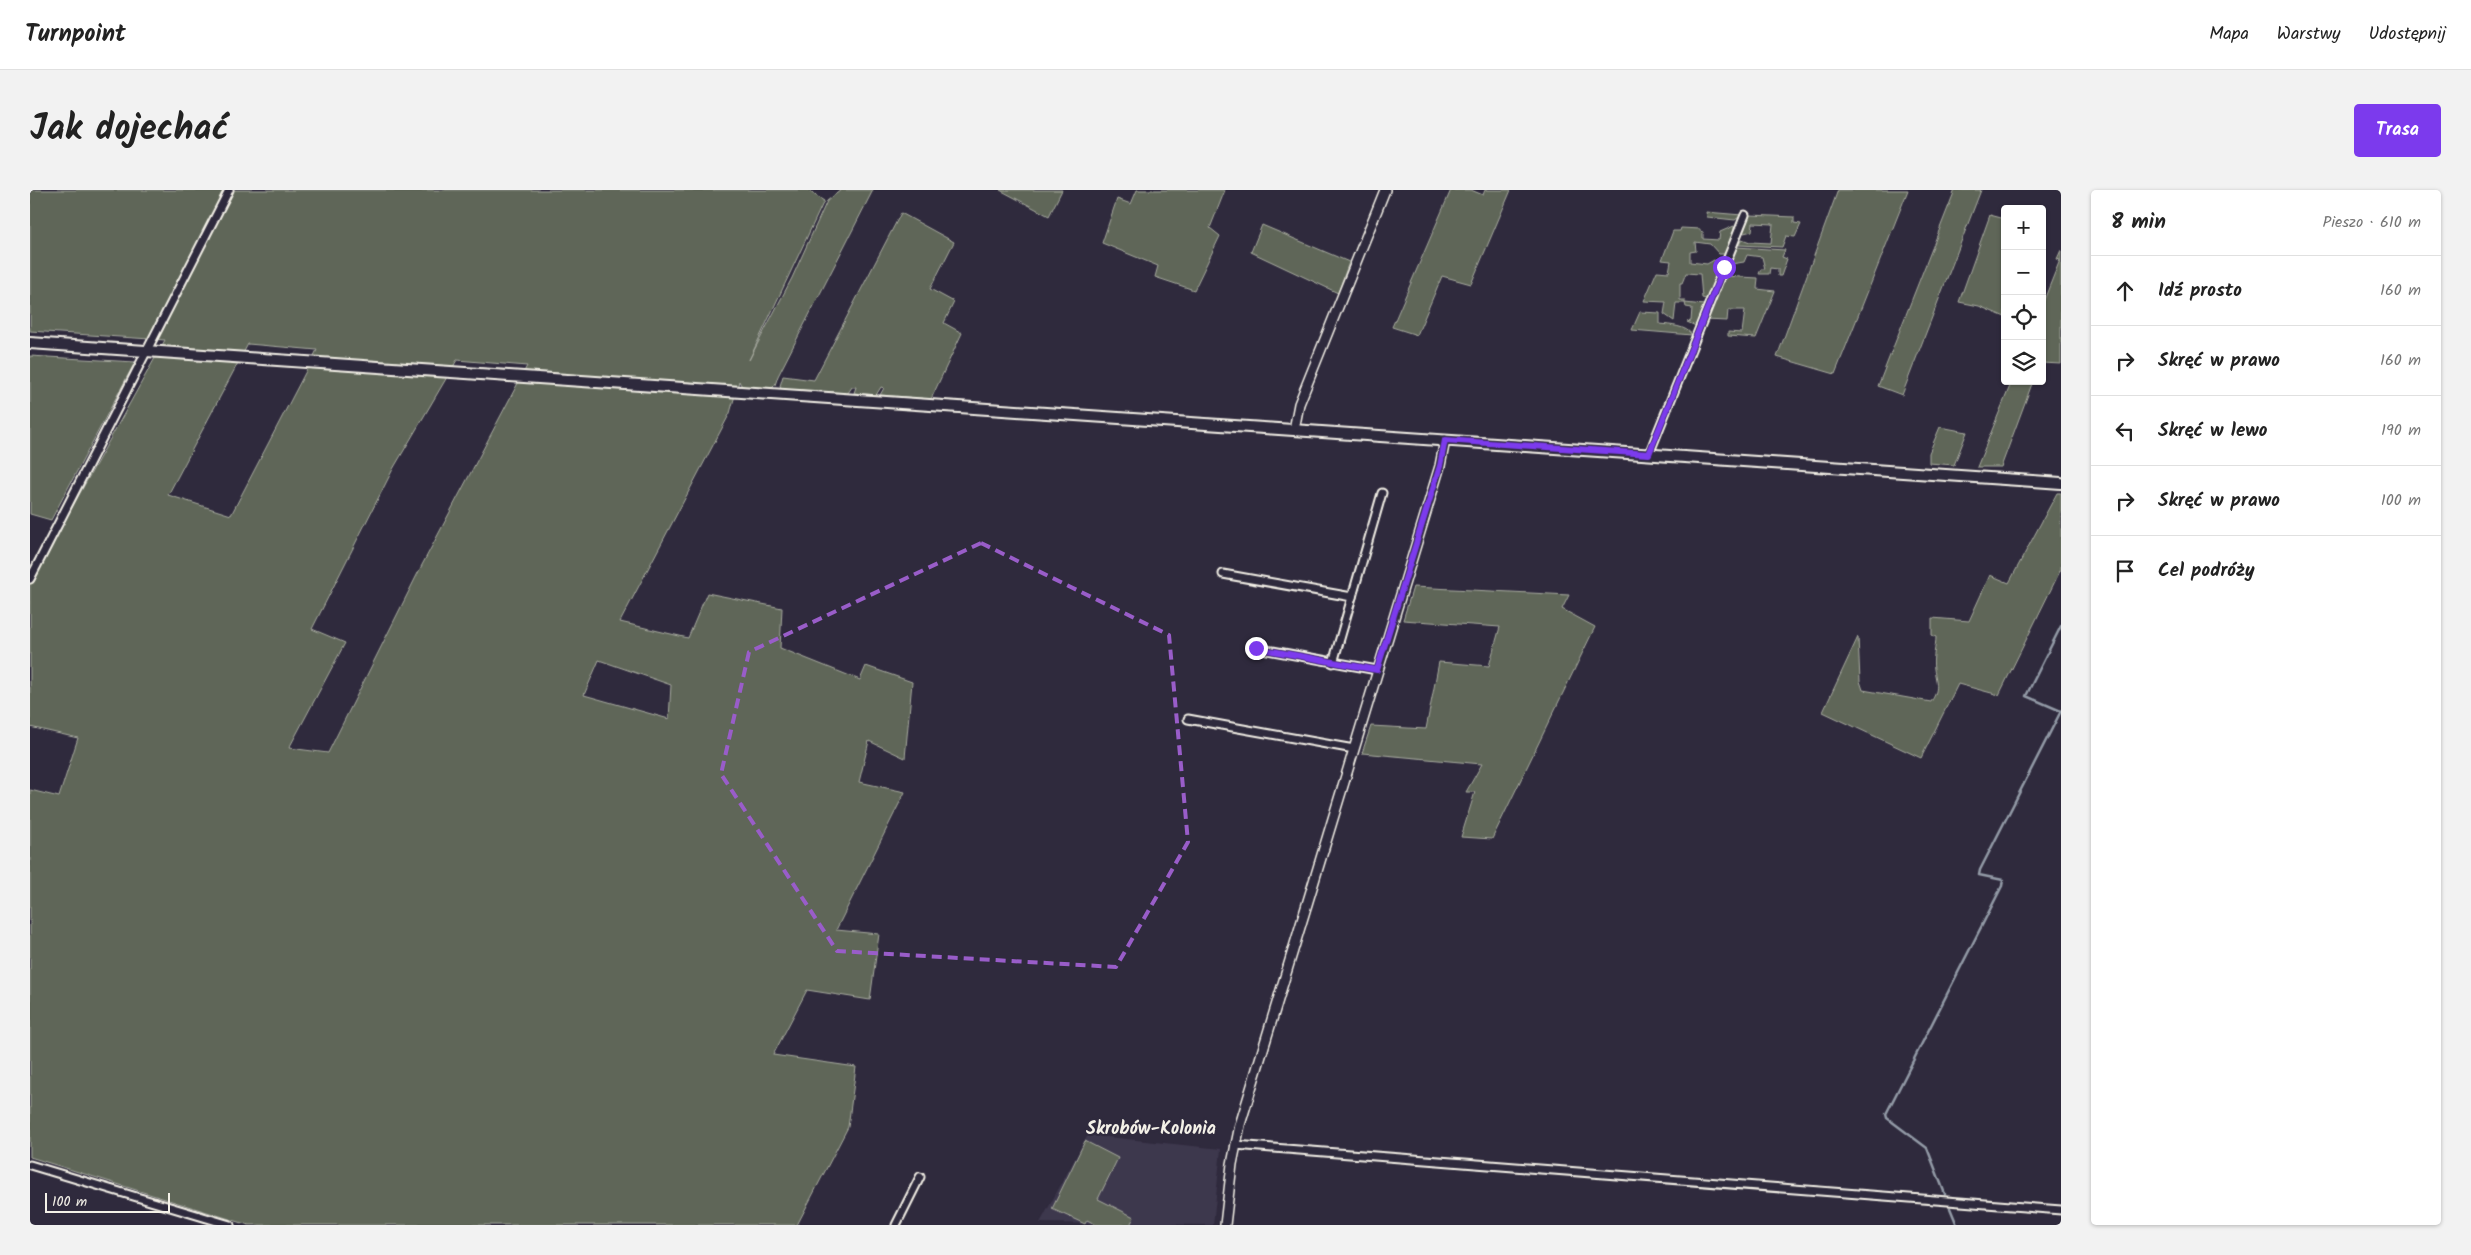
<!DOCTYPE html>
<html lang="pl">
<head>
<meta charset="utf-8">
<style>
  :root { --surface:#fff; --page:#f2f2f2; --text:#222; --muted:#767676; --line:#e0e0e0; --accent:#7c3aed }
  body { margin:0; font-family:Kalam,sans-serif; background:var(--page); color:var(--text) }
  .controls { position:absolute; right:15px; top:15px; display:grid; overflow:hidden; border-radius:5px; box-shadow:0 1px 4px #0004 }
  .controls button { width:45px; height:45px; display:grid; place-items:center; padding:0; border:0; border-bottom:1px solid var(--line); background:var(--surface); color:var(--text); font:25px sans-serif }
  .scale { position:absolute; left:15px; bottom:12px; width:125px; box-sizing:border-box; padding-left:5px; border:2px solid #f4f1e8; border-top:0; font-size:14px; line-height:18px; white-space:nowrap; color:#f4f1e8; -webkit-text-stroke:4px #2f2a3d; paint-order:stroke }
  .stop { position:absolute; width:15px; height:15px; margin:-11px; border:4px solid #7c3aed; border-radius:50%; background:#fff }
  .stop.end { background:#7c3aed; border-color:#fff; box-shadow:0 1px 5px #0008 }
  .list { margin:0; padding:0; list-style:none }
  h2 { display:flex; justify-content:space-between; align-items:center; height:65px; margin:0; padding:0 20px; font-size:21px }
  h2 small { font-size:16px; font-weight:400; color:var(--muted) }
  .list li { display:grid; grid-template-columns:32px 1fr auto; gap:15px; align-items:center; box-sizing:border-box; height:70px; padding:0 20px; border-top:1px solid var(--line) }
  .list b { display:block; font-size:19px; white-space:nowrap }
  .list em { font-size:16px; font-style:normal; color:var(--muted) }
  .icon { flex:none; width:28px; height:28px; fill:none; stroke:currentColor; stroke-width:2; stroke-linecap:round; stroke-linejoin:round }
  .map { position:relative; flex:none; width:2031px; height:1035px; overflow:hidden; border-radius:5px }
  header { display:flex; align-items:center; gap:30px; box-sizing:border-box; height:70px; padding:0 25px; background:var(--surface); border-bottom:1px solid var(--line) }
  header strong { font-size:24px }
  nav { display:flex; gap:28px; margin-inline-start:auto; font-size:18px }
  .intro { display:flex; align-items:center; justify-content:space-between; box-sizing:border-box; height:120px; padding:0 30px }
  h1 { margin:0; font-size:35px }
  .button { padding:12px 22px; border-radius:5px; background:var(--accent); color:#fff; font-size:18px; font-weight:700 }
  main { display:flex; gap:30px; padding:0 30px }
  aside { flex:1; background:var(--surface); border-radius:5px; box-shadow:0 1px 4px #0004 }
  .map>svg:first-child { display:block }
</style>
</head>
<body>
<header>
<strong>Turnpoint</strong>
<nav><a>Mapa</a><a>Warstwy</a><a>Udostępnij</a></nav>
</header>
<div class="intro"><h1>Jak dojechać</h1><a class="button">Trasa</a></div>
<main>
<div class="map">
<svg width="2031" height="1035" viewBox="0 0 2031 1035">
  <rect width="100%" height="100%" fill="#2f2a3d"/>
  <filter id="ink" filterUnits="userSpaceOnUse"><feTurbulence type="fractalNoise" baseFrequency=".02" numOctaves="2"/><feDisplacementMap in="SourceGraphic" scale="10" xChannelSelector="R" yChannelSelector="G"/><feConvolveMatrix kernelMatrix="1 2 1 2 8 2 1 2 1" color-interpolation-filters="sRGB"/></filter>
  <g filter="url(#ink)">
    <path fill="#3e384e" d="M1058,945L1191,959L1183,1035L1010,1033Z"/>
    <g fill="#5e6659" stroke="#a9aca0" fill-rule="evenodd">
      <path d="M0,0H777L794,11L719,170L762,88L797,11L811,0H843L748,186L745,195L742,198L716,197L711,195L709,191L700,223L590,432L658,448L677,403L752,418L750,458L830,490L836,476L882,492L875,568L839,551L829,592L875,602L806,740L849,744L840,810L777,800L743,865L826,877L818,937L767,1035H219L0,967V600L29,607L48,548L0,537V393L135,150L0,141ZM218,154L287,160L201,325L138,305ZM427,170L497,176L391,377L298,563L259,558L315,453L282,439L363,279ZM569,470L641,495L639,529L554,505Z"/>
      <path d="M970,0H1032L1019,26Z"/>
      <path d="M1107,0H1195L1180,38L1190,46L1164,100L1125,87L1128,76L1072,53L1087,9L1101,14Z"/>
      <path d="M1421,0H1441L1453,5L1455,0H1481L1441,94L1412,86L1387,145L1362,137Z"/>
      <path d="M1808,0H1878L1805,184L1747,167Z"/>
      <path d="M1925,0H1951L1872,205L1848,196Z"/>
      <path d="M1676,22L1712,25L1705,30L1677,27Z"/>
      <path d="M871,23L924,52L900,99L924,112L914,133L932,143L901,209L850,205L854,198L851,197L846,205L824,203L826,197H822L818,203L751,199L750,196L753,186L784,190Z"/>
      <path d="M1720,25L1764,27V33L1771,34L1765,47L1756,46L1752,57L1709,55L1712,49L1720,52L1741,53L1743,34L1723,33L1722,41L1714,43L1712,41Z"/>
      <path d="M1960,25L1975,29V127L1949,116L1929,112Z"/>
      <path d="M1232,35L1319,72L1308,103L1221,62Z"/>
      <path d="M1704,36V40L1695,64H1689L1680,54L1665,52L1666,61L1660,62V72L1677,74L1684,70L1691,74L1676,109L1672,108L1670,84L1656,83L1652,93H1650V110H1655V113L1674,115L1666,136L1657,132L1661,131L1662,118L1656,117L1655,113H1646L1644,131L1634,124L1636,112L1614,111L1627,81L1639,82L1641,71L1632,70L1643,41H1650L1651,38L1670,39V41L1673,42V49L1689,50L1690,42Z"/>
      <path d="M1706,57L1755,60L1752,67L1757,69L1751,86H1748V79L1740,78L1739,84H1729L1731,79H1735L1732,67L1717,65L1714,72L1701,74L1700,71Z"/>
      <path d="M2031,60V174L2012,173V115L2030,70L2027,69Z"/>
      <path d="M1693,86L1728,88L1727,99L1745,101L1726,148L1698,146V142L1712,143L1715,120H1698L1697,131L1675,130Z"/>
      <path d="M1610,122L1630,123V134C1640,135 1657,136 1662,145L1602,140Z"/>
      <path d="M0,166L105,172L21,330L0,324Z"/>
      <path d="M1982,191H2003L1971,277H1947Z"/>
      <path d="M1910,237L1937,242L1924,275L1899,273V263Z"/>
      <path d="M2027,303H2031V379L1969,505L1928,494L1891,568L1793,522L1828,447L1830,491L1833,500L1901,512C1910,498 1906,493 1904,479C1902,469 1906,456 1906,447L1902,445V428L1939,431L1960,385L1979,393Z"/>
      <path d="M1383,397L1539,405L1532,419L1565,437L1462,649L1431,647L1445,602H1436L1452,574L1332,563L1341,536L1396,539L1409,472L1459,476L1470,437L1373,430Z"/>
      <path d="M1055,951L1088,968L1068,1009L1104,1027L1100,1035H1067L1057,1030L1055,1034L1022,1019Z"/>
    </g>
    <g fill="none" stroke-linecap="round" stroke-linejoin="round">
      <g stroke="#939ba7" stroke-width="2.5">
        <path d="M2031,521L1996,506L2031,436"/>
        <path d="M1915,1004L1897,958L1857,928L1856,924L1972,696L1973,690L1949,685L1950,680L2031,521"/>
        <path d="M1920,1018L1927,1035"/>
      </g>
      <g stroke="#f4f1e8" stroke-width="11">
        <g id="minor">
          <path d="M1619,264L1715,25"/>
          <path d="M1193,384L1322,407"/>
          <path d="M0,389L199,0"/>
          <path d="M1226,458L1347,480"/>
          <path d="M1303,473L1352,303"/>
          <path d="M1158,529L1324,559"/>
          <path d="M1205,955L2031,1020"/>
          <path d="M0,975L200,1035"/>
          <path d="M866,1035L890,987"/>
        </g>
      </g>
      <g stroke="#f4f1e8" stroke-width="12">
        <g id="tertiary">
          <path d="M1264,240L1269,214L1355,0"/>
          <path d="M1195,1035L1202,974L1210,935L1410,276L1415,250"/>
        </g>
      </g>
      <g stroke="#f4f1e8" stroke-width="14">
        <path id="secondary" d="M0,153L2031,293"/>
      </g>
      <use href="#minor" stroke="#2f2a3d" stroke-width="7"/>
      <use href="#tertiary" stroke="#2f2a3d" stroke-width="9"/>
      <use href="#secondary" stroke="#2f2a3d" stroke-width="10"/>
    </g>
  </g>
  <g fill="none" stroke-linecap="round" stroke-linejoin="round" filter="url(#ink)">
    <path stroke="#7c3aed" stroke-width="6" d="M1226,458L1347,480L1410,276L1415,250L1619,264L1694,77"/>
  </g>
  <path fill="none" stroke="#995dc9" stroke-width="4" stroke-dasharray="10 6" stroke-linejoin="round" d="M951,353L1139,445L1158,652L1086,777L807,761L691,584L719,462Z"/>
  <g text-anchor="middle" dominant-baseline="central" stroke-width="4.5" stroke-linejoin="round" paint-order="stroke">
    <g font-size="18" font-weight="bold" fill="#f4f1e8" stroke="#2f2a3d">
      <text x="1121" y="939">Skrobów-Kolonia</text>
    </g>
  </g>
</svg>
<div class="controls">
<button>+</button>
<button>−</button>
<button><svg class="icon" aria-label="locate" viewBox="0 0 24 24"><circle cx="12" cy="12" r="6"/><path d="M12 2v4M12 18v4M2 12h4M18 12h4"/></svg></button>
<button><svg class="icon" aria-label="layers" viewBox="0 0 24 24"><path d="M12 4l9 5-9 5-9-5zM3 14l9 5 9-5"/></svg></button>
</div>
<div class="scale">100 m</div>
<div class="stop" style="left:1694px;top:77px"></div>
<div class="stop end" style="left:1226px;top:458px"></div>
</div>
<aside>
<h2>8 min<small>Pieszo · 610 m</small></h2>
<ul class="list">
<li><svg class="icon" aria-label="ahead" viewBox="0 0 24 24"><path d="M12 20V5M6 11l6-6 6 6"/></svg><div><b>Idź prosto</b></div><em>160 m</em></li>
<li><svg class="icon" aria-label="right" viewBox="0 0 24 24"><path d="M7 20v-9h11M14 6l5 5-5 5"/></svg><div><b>Skręć w prawo</b></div><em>160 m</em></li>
<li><svg class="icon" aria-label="left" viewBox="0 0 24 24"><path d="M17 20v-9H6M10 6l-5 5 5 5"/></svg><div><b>Skręć w lewo</b></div><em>190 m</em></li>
<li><svg class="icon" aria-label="right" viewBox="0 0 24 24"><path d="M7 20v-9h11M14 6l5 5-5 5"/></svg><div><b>Skręć w prawo</b></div><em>100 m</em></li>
<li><svg class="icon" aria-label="arrive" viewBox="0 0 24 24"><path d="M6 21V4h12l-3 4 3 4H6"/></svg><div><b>Cel podróży</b></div></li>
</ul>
</aside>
</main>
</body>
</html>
